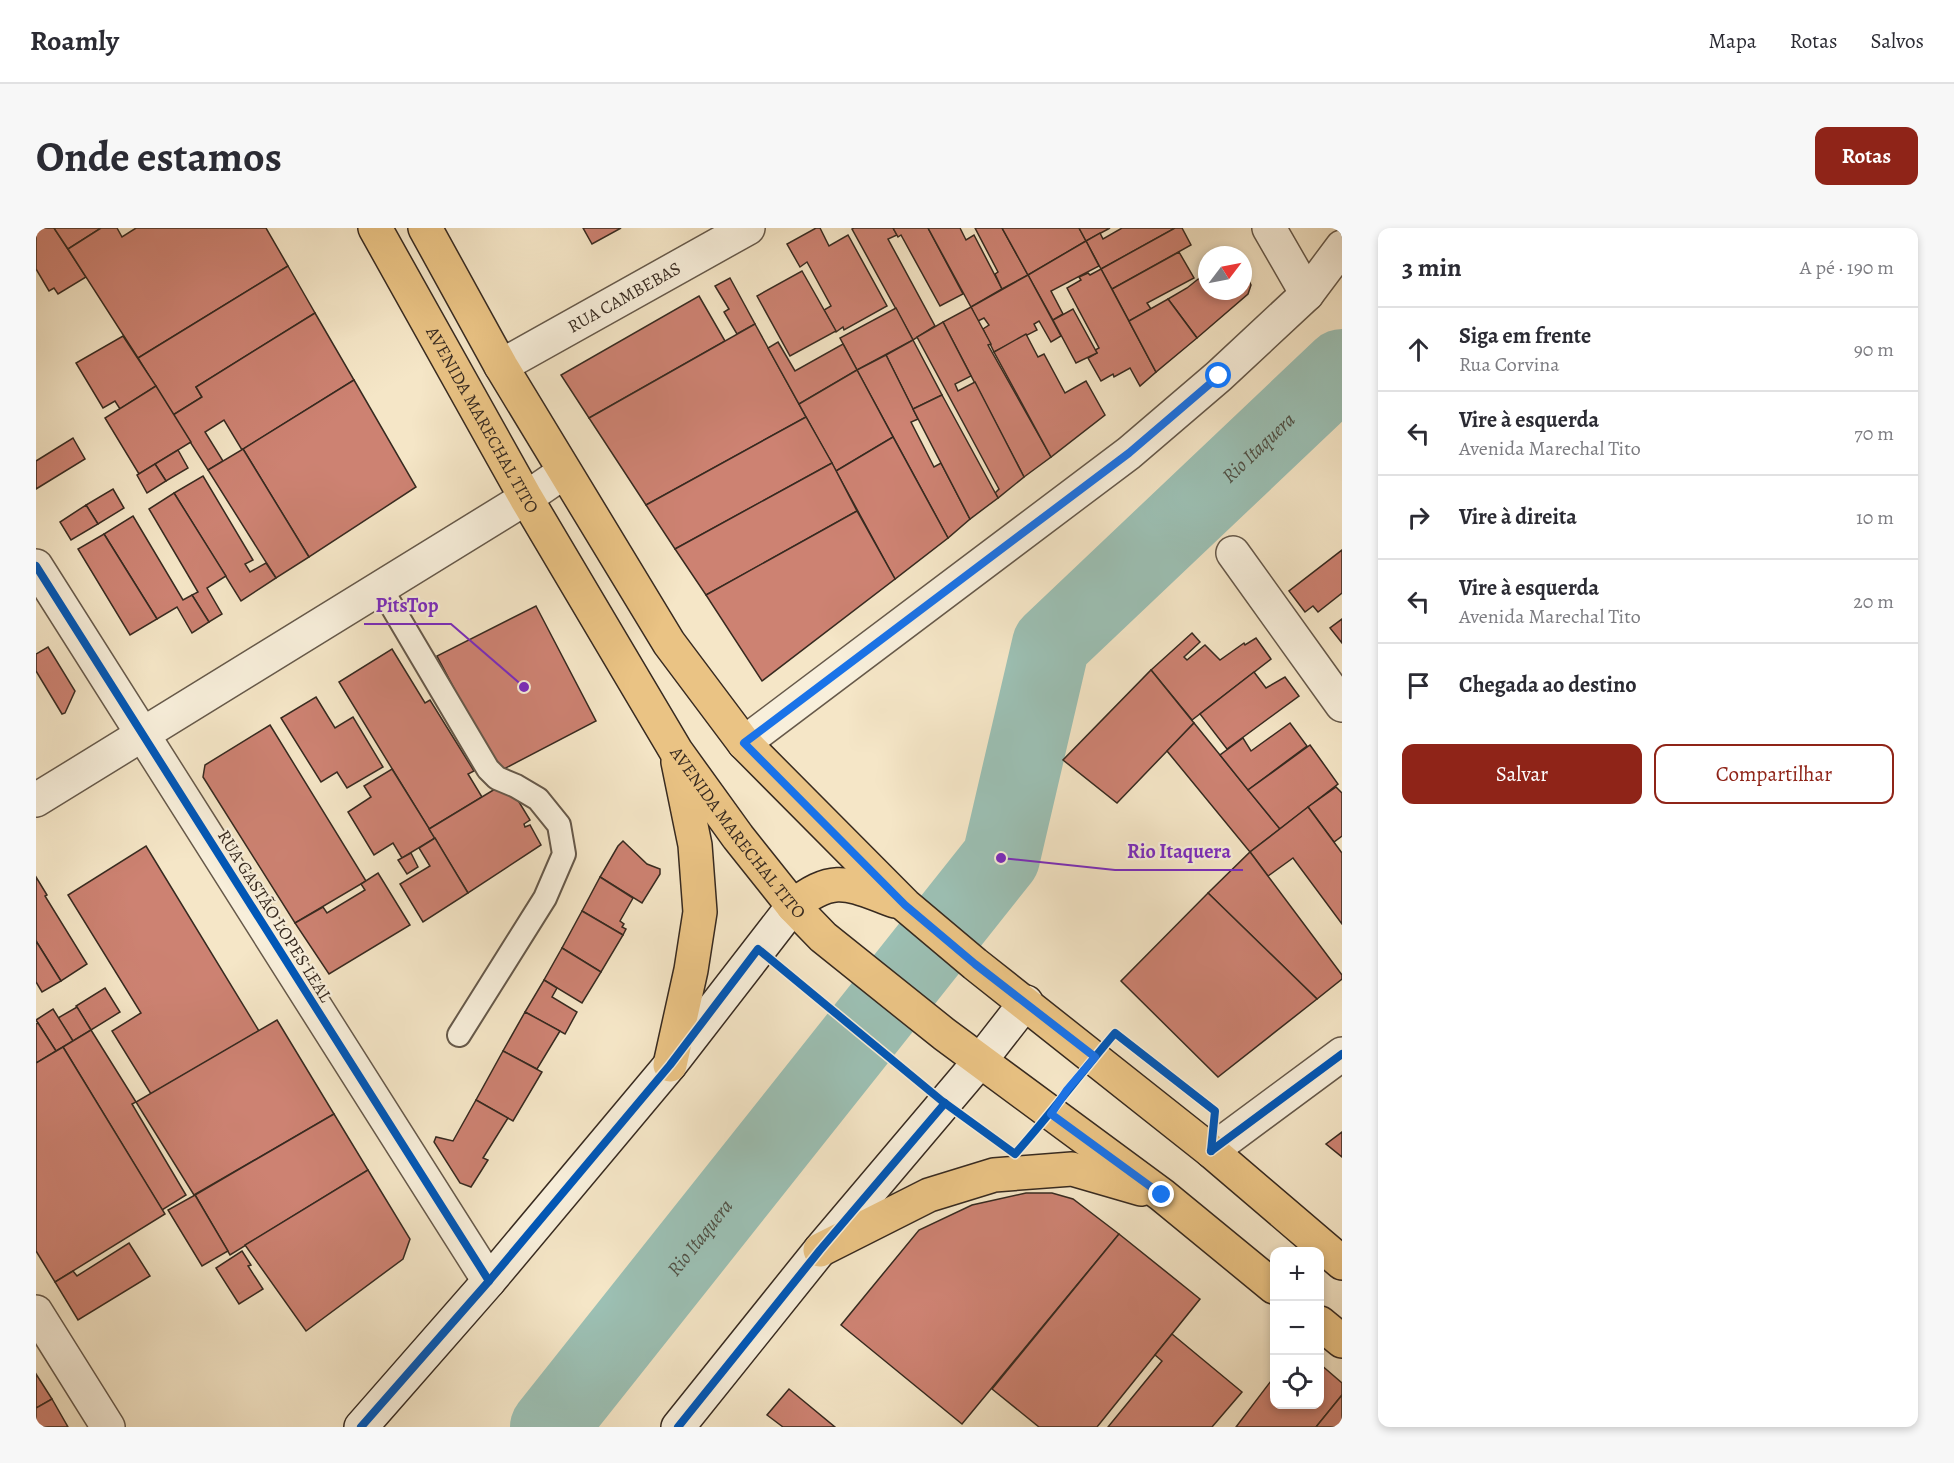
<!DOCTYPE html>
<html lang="pt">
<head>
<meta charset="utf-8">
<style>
  :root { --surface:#fff; --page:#f7f7f7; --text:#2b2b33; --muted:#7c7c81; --line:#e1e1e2; --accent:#8f2418 }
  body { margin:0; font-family:Alegreya,serif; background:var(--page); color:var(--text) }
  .controls { position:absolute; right:18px; bottom:18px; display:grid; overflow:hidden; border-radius:12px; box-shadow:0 3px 9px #0003 }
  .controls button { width:54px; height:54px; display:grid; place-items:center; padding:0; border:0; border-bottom:2px solid var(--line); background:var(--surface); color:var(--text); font:30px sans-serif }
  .compass { position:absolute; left:1162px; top:18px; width:54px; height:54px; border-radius:50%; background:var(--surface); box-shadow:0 3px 9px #0003; rotate:58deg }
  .stop { position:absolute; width:18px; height:18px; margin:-14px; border:4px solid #1a73e8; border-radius:50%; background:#fff }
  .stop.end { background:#1a73e8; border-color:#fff; box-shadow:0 2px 6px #0008 }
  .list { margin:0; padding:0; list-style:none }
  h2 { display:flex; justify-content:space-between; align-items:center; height:78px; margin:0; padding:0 24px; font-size:26px }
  h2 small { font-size:20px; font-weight:400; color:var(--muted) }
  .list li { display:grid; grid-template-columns:39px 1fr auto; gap:18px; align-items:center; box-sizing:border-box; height:84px; padding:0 24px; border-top:2px solid var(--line) }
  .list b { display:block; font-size:22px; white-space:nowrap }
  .list p { margin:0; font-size:20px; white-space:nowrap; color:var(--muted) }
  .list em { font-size:20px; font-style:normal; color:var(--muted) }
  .actions { display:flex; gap:12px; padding:18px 24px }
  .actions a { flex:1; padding:14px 0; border:2px solid var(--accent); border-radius:12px; text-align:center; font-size:21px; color:var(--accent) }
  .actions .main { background:var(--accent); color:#fff }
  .icon { flex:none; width:33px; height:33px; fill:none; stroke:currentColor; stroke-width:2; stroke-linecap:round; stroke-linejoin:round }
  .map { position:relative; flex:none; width:1306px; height:1199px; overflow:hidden; border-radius:12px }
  header { display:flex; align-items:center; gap:36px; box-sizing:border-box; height:84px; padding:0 30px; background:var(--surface); border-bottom:2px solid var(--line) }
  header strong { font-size:28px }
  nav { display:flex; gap:33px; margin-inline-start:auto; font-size:21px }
  .intro { display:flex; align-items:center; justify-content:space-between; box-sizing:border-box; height:144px; padding:0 36px }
  h1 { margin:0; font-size:42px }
  .button { padding:15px 27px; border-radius:12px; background:var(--accent); color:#fff; font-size:21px; font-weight:700 }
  main { display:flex; gap:36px; padding:0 36px }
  aside { flex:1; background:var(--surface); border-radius:12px; box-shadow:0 3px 9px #0003 }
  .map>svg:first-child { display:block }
</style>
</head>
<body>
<header>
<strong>Roamly</strong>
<nav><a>Mapa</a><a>Rotas</a><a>Salvos</a></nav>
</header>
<div class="intro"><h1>Onde estamos</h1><a class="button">Rotas</a></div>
<main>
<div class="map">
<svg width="1306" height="1199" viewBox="0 0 1306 1199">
  <rect width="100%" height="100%" fill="#f5e6c7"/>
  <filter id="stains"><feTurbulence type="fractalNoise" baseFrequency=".00333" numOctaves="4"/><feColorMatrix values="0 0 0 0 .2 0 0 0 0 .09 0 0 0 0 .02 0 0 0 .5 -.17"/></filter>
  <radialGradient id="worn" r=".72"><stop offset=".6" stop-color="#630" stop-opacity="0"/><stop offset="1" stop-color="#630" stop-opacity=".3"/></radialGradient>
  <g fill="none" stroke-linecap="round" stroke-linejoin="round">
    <path stroke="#9cc0b4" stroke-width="78" id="s1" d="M513,1199L965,630L1015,416L1306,140"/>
  </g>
  <g fill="#cd8272" stroke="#372a20" stroke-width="1.5">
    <path d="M0,0H18L50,49L22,66L18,60L13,63L0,41Z"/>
    <path d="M18,0H65L32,21Z"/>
    <path d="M65,0H81L86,9L100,0H230L252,38L102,130L32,21Z"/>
    <path d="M547,0H585L556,16Z"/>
    <path d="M780,0H784L793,18L812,7L851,78L808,102L807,99L800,104L788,82L795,78L771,34L764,39L751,16Z"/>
    <path d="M818,0H857L861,7L852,11L899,98L877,112L816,1Z"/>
    <path d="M857,0H892L927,66L904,78L865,7L862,9Z"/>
    <path d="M892,0H924L930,12L938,7L966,61L935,79Z"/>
    <path d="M939,0H966L992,47L966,61L959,46L962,44Z"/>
    <path d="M966,0H1043L1050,13L992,47Z"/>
    <path d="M1043,0H1074L1050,13Z"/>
    <path d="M1086,0H1139L1065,41L1050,13L1064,5L1067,11Z"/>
    <path d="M1139,0H1146L1155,17L1076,61L1065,41Z"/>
    <path d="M1050,13L1063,38L1015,63L1027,86L1017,92L992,47Z"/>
    <path d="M1143,24L1158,50L1111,75L1115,81L1093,93L1076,61Z"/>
    <path d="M252,38L279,85L160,159L166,169L137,187L102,130Z"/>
    <path d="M1207,40L1215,57L1212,66L1161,110L1132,71L1151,60L1171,44V63H1207Z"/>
    <path d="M1065,41L1120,144L1104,158L1094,140L1078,149L1077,146L1065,153L1052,130L1061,125L1059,122L1063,120L1031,60L1045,52L1043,49L1052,45L1054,47Z"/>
    <path d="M766,43L800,103L754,128L721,68Z"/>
    <path d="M992,47L1025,108L1015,114L1003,93L998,96L1001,102L958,124L947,101L953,97L948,90L942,93L935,79Z"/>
    <path d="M694,50L719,96L701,106L688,84L693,81L679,58Z"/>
    <path d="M663,68L689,113L553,190L525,147Z"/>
    <path d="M1132,71L1161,110L1120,144L1093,93Z"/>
    <path d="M935,79L955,116L952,117L1015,229L988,249L907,94Z"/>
    <path d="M860,80L877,112L821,142L804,110Z"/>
    <path d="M1037,81L1061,125L1040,135L1017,92Z"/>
    <path d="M279,85L318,152L206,222L188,192L169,204L187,233L172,242L137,187L166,169L160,159Z"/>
    <path d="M907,94L935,148L919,156L922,163L939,154L988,249L962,270L959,265L963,261L881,109Z"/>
    <path d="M719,96L770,189L610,277L553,190Z"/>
    <path d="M990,106L1002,129L1008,126L1029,165L1050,153L1069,187L1015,229L958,124Z"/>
    <path d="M87,108L120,158L84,181L79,173L67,180L40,135Z"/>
    <path d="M877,112L906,167L877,181L850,127Z"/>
    <path d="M742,114L759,143L807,116L821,142L763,176L732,120Z"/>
    <path d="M850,127L882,191L875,194L898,239L905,235L934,291L912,310L821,142Z"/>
    <path d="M821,142L857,209L800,243L763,176Z"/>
    <path d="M318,152L380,259L273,329L207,221Z"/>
    <path d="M120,158L155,214L103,246L69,190Z"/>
    <path d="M906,167L962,270L934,291L877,181Z"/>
    <path d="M770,189L796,235L639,321L610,277Z"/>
    <path d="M857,209L912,310L859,351L800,243Z"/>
    <path d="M37,210L49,231L0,261V233Z"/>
    <path d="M207,221L273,329L240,350L172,242Z"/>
    <path d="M142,222L152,240L130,253L119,236Z"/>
    <path d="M796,235L821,283L670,367L639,321Z"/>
    <path d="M119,236L130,253L111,265L101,247Z"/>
    <path d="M167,248L217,332L209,336L214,344L230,335L240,350L205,373L138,265Z"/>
    <path d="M77,261L88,280L62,296L50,277Z"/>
    <path d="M138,265L190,348L171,360L186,386L173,394L156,367L162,364L113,281Z"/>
    <path d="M50,277L62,296L35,312L24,294Z"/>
    <path d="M821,283L859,351L726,453L670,367Z"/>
    <path d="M97,288L147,372L156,367L173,394L156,405L141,379L121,391L68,306Z"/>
    <path d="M68,306L121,391L94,407L42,321Z"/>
    <path d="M1306,322V365L1282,384L1277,378L1269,384L1253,363Z"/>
    <path d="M500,378L560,493L462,544L401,428Z"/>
    <path d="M1306,391V415L1294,400Z"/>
    <path d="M1156,405L1164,414L1148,429L1151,432L1169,417L1184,432L1208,415L1209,417L1220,410L1235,431L1156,492L1115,442Z"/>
    <path d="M12,419L39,463L29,485L26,486L0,443V426Z"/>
    <path d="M356,421L389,475L394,472L438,543L432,546L446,569L393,601L303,454Z"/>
    <path d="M1115,442L1158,495L1081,575L1027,532Z"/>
    <path d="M1218,444L1230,460L1249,449L1263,468L1191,521L1164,486Z"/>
    <path d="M280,469L299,500L317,489L347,539L311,560L301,544L285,554L245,490Z"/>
    <path d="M1158,495L1244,601L1214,624L1131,523Z"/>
    <path d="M1254,495L1271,518L1212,562L1184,527L1207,510L1215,523Z"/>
    <path d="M234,497L330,653L259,695L167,549L169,537Z"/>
    <path d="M1274,517L1302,556L1244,601L1212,562Z"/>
    <path d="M356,541L399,610L366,630L357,615L338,627L312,584L335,569L328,558Z"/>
    <path d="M472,556L494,592L488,596L489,599L494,597L505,617L432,665L393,601L464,558Z"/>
    <path d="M1300,559L1306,565V608L1298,614L1272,579Z"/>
    <path d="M1272,579L1306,625V696L1257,630L1232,648L1214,624Z"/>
    <path d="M399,610L432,665L387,694L364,656L394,638L383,620Z"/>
    <path d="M587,613L611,636L624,641V646L606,675L564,649L582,618Z"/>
    <path d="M110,618L223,803L115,866L76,803L105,785L32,667Z"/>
    <path d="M1214,624L1306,747V751L1281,771L1172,665Z"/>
    <path d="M375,625L382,639L371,646L362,632Z"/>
    <path d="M342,645L374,697L293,746L259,695L287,679L291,685L329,662L325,656Z"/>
    <path d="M0,649L11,667L9,668L51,736L25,753L0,713Z"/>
    <path d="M564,649L597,670L584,693L588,696L586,699L590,701L587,707L546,683Z"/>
    <path d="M1172,665L1281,771L1182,849L1085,753Z"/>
    <path d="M546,683L587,707L565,744L526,720Z"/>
    <path d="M0,713L25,753L6,764L0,754Z"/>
    <path d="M526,720L565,744L546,775L508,752Z"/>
    <path d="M508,752L521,760L516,769L541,784L529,806L489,784Z"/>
    <path d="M69,760L84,784L55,802L40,778Z"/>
    <path d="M41,779L55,802L37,813L22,790Z"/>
    <path d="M17,781L37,813L20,823L0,792Z"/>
    <path d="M489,784L524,803L501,841L467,823Z"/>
    <path d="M241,792L298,886L158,967L100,874Z"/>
    <path d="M2,795L20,823L0,835V796Z"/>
    <path d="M55,802L100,874L96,876L150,967L126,982L27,819Z"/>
    <path d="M27,819L129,986L19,1054L0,1023V835Z"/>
    <path d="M467,823L506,844L477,893L440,872Z"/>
    <path d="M440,872L472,890L447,930L452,932L435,959L424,955L398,914L400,909L417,913Z"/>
    <path d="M298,886L332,942L194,1027L159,967Z"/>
    <path d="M1306,904V929L1290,916Z"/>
    <path d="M332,942L374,1011L367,1031L270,1103L209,1017Z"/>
    <path d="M990,965H1016L1037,971L1083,1006L926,1196L805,1097L883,1002L936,977Z"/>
    <path d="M159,967L192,1023L166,1038L132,982Z"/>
    <path d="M1083,1006L1164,1071L1061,1199H1003L956,1161Z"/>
    <path d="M93,1015L114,1048L42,1092L19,1054L37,1043L41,1048Z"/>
    <path d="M206,1023L215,1037L212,1038L227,1061L203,1076L180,1040Z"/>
    <path d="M1136,1106L1206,1164L1176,1199H1072L1126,1133L1119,1127Z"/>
    <path d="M1284,1136L1306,1155V1167L1280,1199H1200L1238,1149V1176H1284Z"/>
    <path d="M0,1146L16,1171L0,1180Z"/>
    <path d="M753,1161L799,1199H747L731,1187Z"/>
    <path d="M1306,1167V1199H1280Z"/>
    <path d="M16,1171L32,1199H0V1180Z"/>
  </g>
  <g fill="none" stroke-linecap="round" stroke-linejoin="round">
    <g stroke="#66594a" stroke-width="26">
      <path id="lane" d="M345,360L452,541L461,550L480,558L502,571L523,597L528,626L509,670L423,807"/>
    </g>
    <g stroke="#66594a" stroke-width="36">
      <g id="street">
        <path d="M1233,0L1271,66"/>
        <path id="s2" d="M465,138L712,0"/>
        <path d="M1197,325L1306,477"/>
        <path d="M0,338L453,1053"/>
        <path d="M708,515L1093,225L1183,148L1271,66L1306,19"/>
        <path d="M0,572L490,270L528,244"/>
        <path d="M1175,923L1306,826"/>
        <path d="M0,1084L72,1199"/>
      </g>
    </g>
    <g stroke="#372a20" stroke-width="36">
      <g id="secondary">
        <path d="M325,1199L453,1053L634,837L757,678"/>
        <path d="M642,1199L784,1022L944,833L990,774"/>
      </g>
    </g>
    <g stroke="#372a20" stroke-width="36">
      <g id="primary">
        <path id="s3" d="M339,0L490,270L640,523L702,609L757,678L787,709L908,806L1126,967L1238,1059"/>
        <path d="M389,0L465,138L633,415L708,515L869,677L939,736L1175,923L1306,1035"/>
        <path d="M757,678C799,645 812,656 859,673"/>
        <path d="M634,837L655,742L664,684L659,617L642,534"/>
        <path d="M784,1022L893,967L958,947L1036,941L1105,961"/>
        <path d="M1284,1095L1306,1113"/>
      </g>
    </g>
    <use href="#lane" stroke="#f8efdb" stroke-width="22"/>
    <use href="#street" stroke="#f8efdb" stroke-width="33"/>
    <use href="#secondary" stroke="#f8efdb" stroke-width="33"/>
    <use href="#primary" stroke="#eac384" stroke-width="33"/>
    <g stroke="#f8efdb" stroke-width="11">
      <g id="cycleway">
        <path d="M0,338L453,1053"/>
        <path d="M1175,923L1306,826"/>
        <path d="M325,1199L453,1053L634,837L722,721L906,873L979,926C1014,887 1045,845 1079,805L1179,883L1175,923"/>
        <path d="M642,1199L784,1022L909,875"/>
      </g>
    </g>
    <use href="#cycleway" stroke="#0057b8" stroke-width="8"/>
  </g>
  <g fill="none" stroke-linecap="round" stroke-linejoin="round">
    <path stroke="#1a73e8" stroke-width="8" d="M1126,967L1015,886L1031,862L1059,829L939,736L869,677L708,515L1093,225L1183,148"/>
  </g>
  <g text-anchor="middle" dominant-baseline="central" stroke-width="4.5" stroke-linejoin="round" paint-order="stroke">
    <g font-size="18" fill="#372a20" stroke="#f8efdb">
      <text stroke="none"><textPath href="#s2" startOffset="141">RUA CAMBEBAS</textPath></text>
      <text stroke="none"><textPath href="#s3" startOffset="220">AVENIDA MARECHAL TITO</textPath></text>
      <text stroke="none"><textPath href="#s3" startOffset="706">AVENIDA MARECHAL TITO</textPath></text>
      <text transform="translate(239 688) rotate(58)">RUA GASTÃO LOPES LEAL</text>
    </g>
    <g font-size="20" font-style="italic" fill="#505045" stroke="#f8efdb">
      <text stroke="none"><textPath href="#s1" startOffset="1232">Rio Itaquera</textPath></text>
      <text stroke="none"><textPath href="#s1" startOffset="242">Rio Itaquera</textPath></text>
    </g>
  </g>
  <path fill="none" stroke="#7b2cbf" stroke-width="2" d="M488 459L415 396H328M965 630L1079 642H1207"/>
  <g fill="#7b2cbf" stroke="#f8efdb" stroke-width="2">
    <circle cx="488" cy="459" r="6"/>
    <circle cx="965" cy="630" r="6"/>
  </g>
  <g font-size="20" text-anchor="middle" font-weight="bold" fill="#7b2cbf" stroke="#f8efdb" stroke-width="4.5" stroke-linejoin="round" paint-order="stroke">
    <text x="371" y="384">PitsTop</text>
    <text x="1143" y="630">Rio Itaquera</text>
  </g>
  <rect width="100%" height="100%" filter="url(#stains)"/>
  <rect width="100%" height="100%" fill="url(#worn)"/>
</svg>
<div class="controls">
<button>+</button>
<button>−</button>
<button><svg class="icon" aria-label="locate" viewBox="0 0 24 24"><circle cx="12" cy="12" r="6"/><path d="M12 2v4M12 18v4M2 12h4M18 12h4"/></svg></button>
</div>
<svg class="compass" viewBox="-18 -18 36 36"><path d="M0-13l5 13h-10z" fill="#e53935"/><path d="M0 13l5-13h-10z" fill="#7c7c81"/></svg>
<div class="stop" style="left:1183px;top:148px"></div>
<div class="stop end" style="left:1126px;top:967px"></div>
</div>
<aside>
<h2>3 min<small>A pé · 190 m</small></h2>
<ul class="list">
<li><svg class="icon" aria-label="ahead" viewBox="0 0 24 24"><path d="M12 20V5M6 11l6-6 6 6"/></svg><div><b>Siga em frente</b><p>Rua Corvina</p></div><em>90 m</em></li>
<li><svg class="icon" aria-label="left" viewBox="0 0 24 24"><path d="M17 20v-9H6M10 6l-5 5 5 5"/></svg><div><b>Vire à esquerda</b><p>Avenida Marechal Tito</p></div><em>70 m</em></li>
<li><svg class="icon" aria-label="right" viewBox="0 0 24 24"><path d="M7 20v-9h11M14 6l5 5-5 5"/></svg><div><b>Vire à direita</b></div><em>10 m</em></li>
<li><svg class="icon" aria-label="left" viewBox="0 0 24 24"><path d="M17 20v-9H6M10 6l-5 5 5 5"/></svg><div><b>Vire à esquerda</b><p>Avenida Marechal Tito</p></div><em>20 m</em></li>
<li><svg class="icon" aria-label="arrive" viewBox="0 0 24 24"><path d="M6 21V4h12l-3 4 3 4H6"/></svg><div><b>Chegada ao destino</b></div></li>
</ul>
<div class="actions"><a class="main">Salvar</a><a>Compartilhar</a></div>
</aside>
</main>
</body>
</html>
